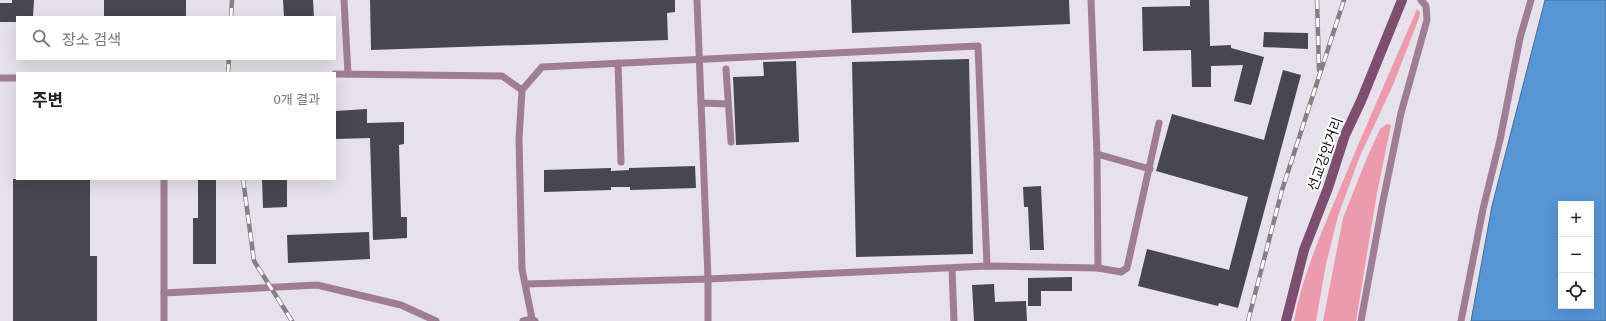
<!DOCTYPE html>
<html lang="ko">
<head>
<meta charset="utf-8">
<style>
  :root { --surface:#fff; --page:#f6f6f6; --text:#222; --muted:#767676; --line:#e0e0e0 }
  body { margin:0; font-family:"Roboto Serif","Noto Sans KR",serif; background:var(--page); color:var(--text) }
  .controls { position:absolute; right:12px; bottom:12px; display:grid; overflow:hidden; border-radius:0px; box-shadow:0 4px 16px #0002 }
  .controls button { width:36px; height:36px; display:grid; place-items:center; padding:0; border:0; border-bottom:1px solid var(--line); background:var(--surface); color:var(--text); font:20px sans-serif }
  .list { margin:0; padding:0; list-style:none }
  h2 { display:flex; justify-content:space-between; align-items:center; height:52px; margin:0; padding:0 16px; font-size:17px }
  h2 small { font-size:13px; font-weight:400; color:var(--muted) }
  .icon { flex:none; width:22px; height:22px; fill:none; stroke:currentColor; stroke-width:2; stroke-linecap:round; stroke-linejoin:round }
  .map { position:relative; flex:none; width:1606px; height:321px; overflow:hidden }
  .search { position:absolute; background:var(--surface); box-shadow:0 4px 16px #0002; left:16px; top:16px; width:320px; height:44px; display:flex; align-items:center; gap:10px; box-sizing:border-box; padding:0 14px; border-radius:0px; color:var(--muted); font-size:15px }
  .panel { position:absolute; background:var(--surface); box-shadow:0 4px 16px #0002; left:16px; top:72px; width:320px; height:108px; border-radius:0px }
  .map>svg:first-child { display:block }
</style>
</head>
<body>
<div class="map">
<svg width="1606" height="321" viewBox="0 0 1606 321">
  <rect width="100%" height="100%" fill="#e6e1ea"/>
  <g fill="#ec9bac">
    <path d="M1417,9L1420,12L1419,18L1393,85L1360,156L1338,216L1326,264L1316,321H1294C1302,278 1319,238 1336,198C1362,134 1390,72 1417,9Z"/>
    <path d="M1387,124L1391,125L1377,193L1356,321H1323L1343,218L1366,160L1380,129Z"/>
  </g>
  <path fill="#5795d5" stroke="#426d9b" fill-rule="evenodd" d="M1545,0H1606V321H1471L1492,206ZM1561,204H1591V306H1561Z"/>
  <g fill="#464750">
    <path d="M12,0H34L33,17H17V22H0V3H12Z"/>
    <rect x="104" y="0" width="82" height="17"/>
    <path d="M283,0H313L314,17H284Z"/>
    <path d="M370,0H675V12L667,13L668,40L371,50Z"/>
    <path d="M851,0H1069L1070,24L852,33Z"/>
    <path d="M1190,0H1209L1210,46L1231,45V48L1264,57L1251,105L1234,101L1243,65L1211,66V87H1192L1191,50L1143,51L1142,7L1190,6Z"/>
    <path d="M1264,32L1308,33V49L1263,47Z"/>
    <path d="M969,59L973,254L856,257L852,62Z"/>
    <path d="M796,61L799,142L736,145L733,77L764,76L763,62Z"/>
    <path d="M1283,70L1301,75L1238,308L1219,303L1218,306L1138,286L1147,249L1229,270L1248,197L1156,171L1172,114L1264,140Z"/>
    <path d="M367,109V123L404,122V144L399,145L401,217H407V238L373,240L370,138L335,139V111Z"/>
    <path d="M695,166L696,188L630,190V187H611V190L544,192V170L611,168V171L629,170V168Z"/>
    <path d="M13,179H90V256H97V321H13Z"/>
    <path d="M198,179H216V264H193V218H198Z"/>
    <path d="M262,179H287V207L263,208Z"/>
    <path d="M1041,186L1044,250H1030L1028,207H1024L1023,187Z"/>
    <path d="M369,232L370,259L288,263L287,235Z"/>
    <path d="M1072,277V291H1041V306H1028V278Z"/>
    <path d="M994,284L995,302L1026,301L1027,321H974L972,285Z"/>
  </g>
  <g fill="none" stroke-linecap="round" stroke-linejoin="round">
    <g stroke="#9f7e95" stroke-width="7">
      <path d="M344,0L348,74"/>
      <path d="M697,0L708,279L987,266L1098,268L1097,154L1091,0"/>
      <path d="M618,63L621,162"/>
      <path d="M726,69L731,142"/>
      <path d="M335,74L502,76L522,90"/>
      <path d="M0,78H17"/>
      <path d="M701,103L728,104"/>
      <path d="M1097,154L1150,169"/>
      <path d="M164,179V321"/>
      <path d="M1098,268L1121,272L1127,268L1159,123"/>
      <path d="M952,269L954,321"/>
      <path d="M526,284L708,279V321"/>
      <path d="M164,293L317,285L401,305L436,321"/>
      <path d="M532,319L522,269L519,139L522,90L542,67L978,46L987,266"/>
      <path d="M523,321L532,319L535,321"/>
      <path d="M1361,321L1382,206L1401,113L1427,20L1426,6L1421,0"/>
      <path d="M1461,321L1483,209L1500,140L1520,38L1531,0"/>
    </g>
    <path stroke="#7d4e70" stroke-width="10" d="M1286,321L1304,250L1328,188L1345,135L1361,101L1402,0"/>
    <g stroke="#848086" stroke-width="4.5">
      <g id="rail">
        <path d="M1317,0L1319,70"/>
        <path d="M231,17L232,0"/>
        <path d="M228,73L229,59"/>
        <path d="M243,179L254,261L292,321"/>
        <path d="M1248,321L1282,190L1344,0"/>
      </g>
    </g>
    <use href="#rail" stroke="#fff" stroke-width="3" stroke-dasharray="9" stroke-linecap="butt"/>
  </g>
  <g text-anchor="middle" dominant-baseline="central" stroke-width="4" stroke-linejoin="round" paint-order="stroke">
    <g font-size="14" fill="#121013" stroke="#fff">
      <text transform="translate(1325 154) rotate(-70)">선교강안거리</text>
    </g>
  </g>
</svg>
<div class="controls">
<button>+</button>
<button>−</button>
<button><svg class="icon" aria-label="locate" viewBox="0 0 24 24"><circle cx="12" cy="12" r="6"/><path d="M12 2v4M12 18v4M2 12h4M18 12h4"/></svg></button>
</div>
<div class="search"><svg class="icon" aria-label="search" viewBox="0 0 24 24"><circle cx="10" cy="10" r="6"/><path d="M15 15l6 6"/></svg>장소 검색</div>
<section class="panel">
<h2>주변<small>0개 결과</small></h2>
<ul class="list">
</ul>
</section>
</div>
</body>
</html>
